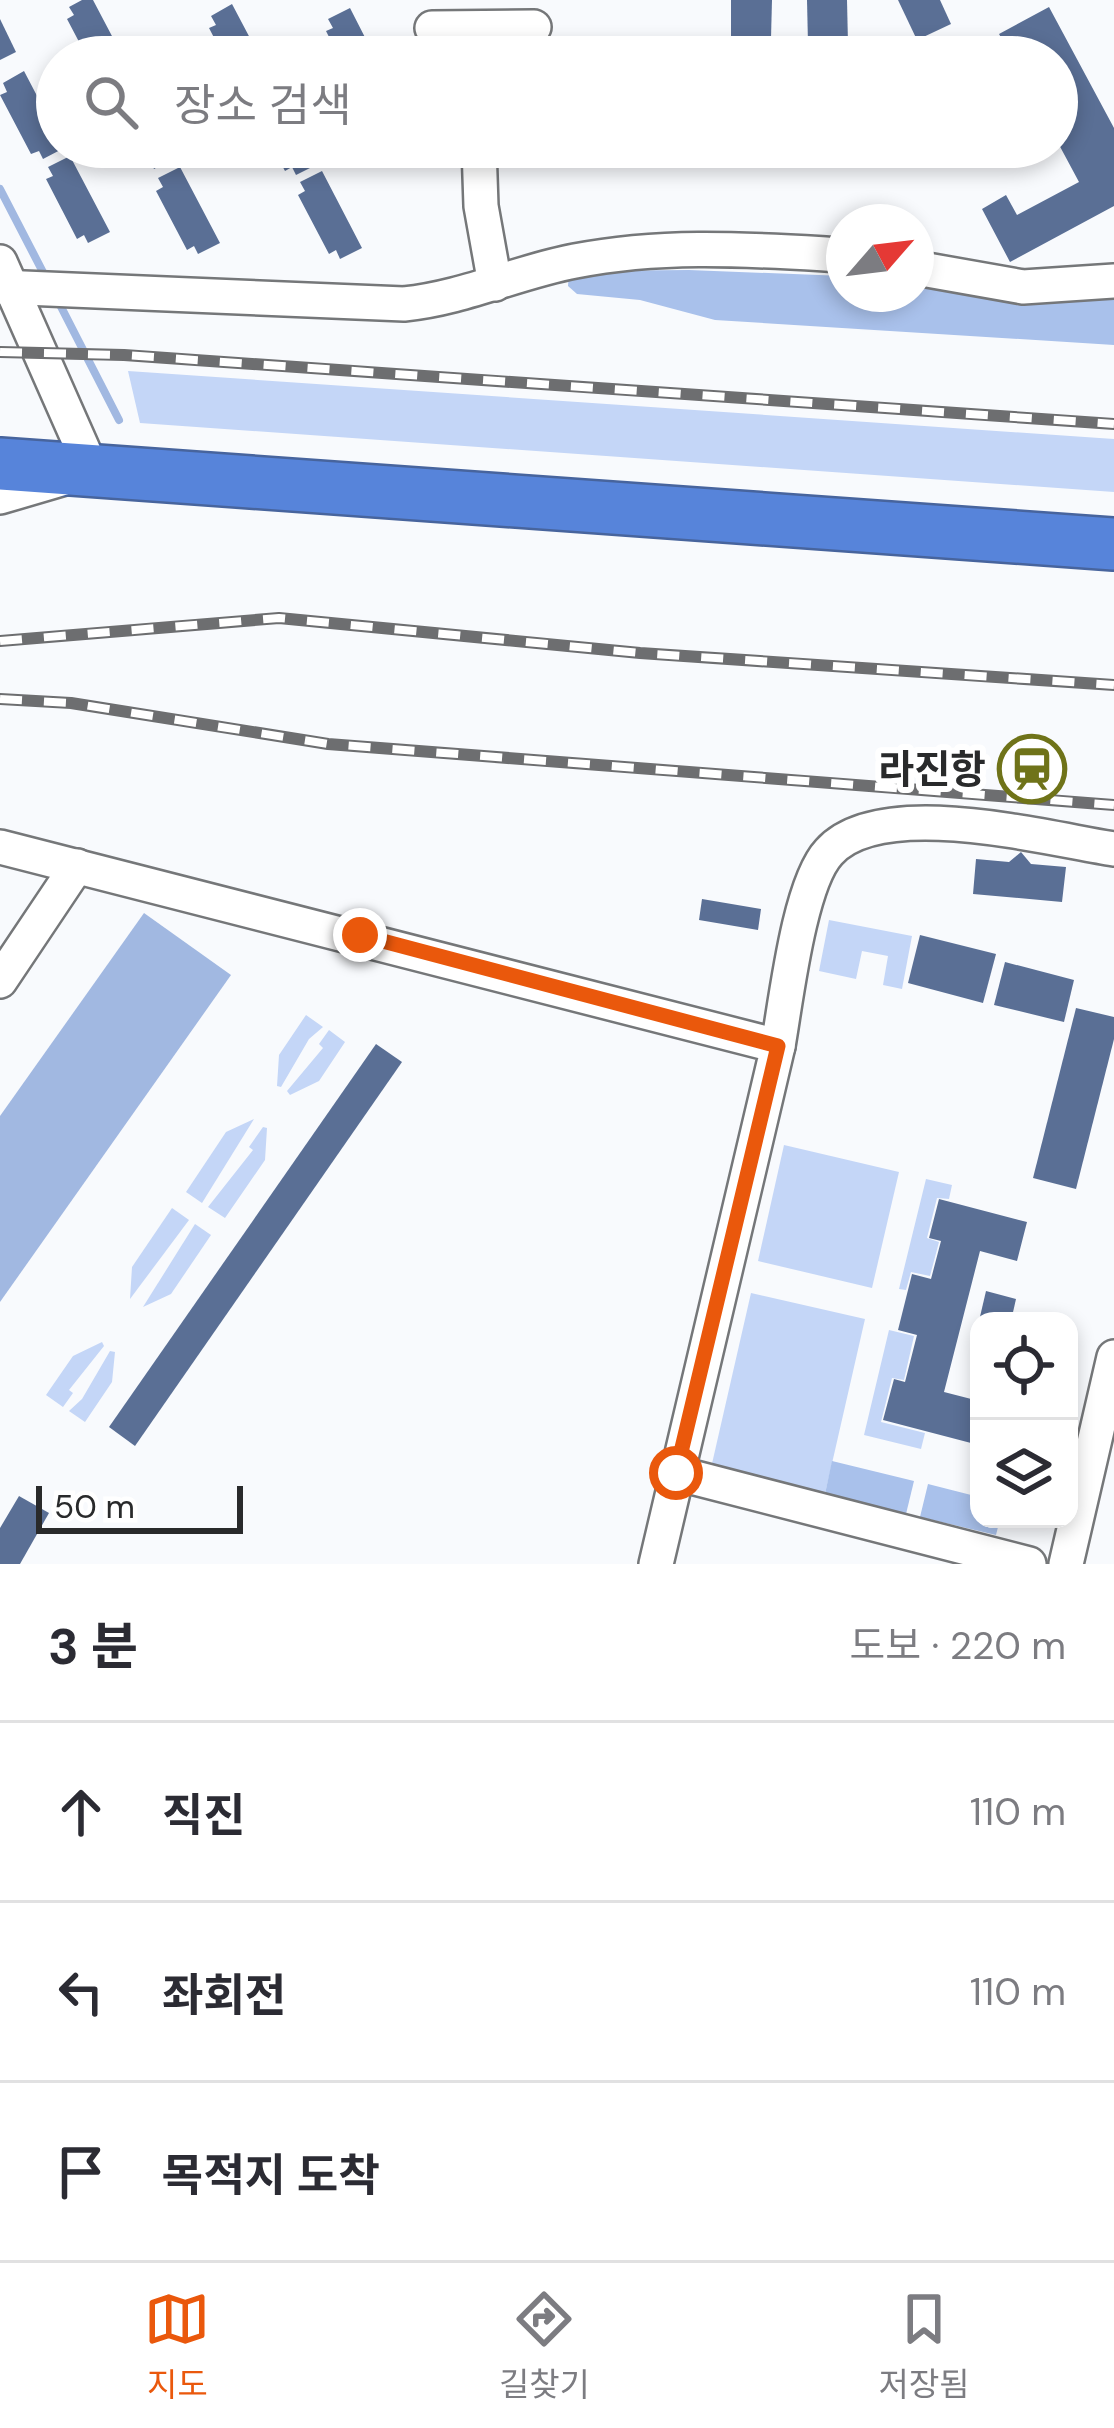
<!DOCTYPE html>
<html lang="ko">
<head>
<meta charset="utf-8">
<style>
  :root { --surface:#fff; --page:#f7f7f7; --text:#2b2b33; --muted:#7c7c81; --line:#e1e1e2; --accent:#ea580c }
  body { margin:0; font-family:"DM Sans","Noto Sans KR",sans-serif; background:var(--page); color:var(--text) }
  .controls { position:absolute; right:36px; bottom:36px; display:grid; overflow:hidden; border-radius:24px; box-shadow:0 6px 18px #0003 }
  .controls button { width:108px; height:108px; display:grid; place-items:center; padding:0; border:0; border-bottom:3px solid var(--line); background:var(--surface); color:var(--text); font:60px sans-serif }
  .compass { position:absolute; left:826px; top:204px; width:108px; height:108px; border-radius:50%; background:var(--surface); box-shadow:0 6px 18px #0003; rotate:62deg }
  .scale { position:absolute; left:36px; bottom:30px; width:207px; box-sizing:border-box; padding-left:12px; border:6px solid #292a2b; border-top:0; font-size:33px; line-height:42px; white-space:nowrap; color:#292a2b; -webkit-text-stroke:9px #fff; paint-order:stroke }
  .stop { position:absolute; width:36px; height:36px; margin:-27px; border:9px solid #ea580c; border-radius:50%; background:#fff }
  .stop.end { background:#ea580c; border-color:#fff; box-shadow:0 3px 12px #0008 }
  .list { margin:0; padding:0; list-style:none }
  h2 { display:flex; justify-content:space-between; align-items:center; height:156px; margin:0; padding:0 48px; font-size:51px }
  h2 small { font-size:39px; font-weight:400; color:var(--muted) }
  .list li { display:grid; grid-template-columns:78px 1fr auto; gap:36px; align-items:center; box-sizing:border-box; height:180px; padding:0 48px; border-top:3px solid var(--line) }
  .list b { display:block; font-size:45px; white-space:nowrap }
  .list em { font-size:39px; font-style:normal; color:var(--muted) }
  .icon { flex:none; width:66px; height:66px; fill:none; stroke:currentColor; stroke-width:2; stroke-linecap:round; stroke-linejoin:round }
  .map { position:relative; flex:none; width:1114px; height:1564px; overflow:hidden }
  .search { position:absolute; background:var(--surface); box-shadow:0 6px 18px #0003; left:36px; right:36px; top:36px; height:132px; display:flex; align-items:center; gap:30px; box-sizing:border-box; padding:0 42px; border-radius:66px; color:var(--muted); font-size:45px }
  .sheet { height:696px; background:var(--surface) }
  nav { display:flex; justify-content:space-around; align-items:center; box-sizing:border-box; height:168px; border-top:3px solid var(--line); background:var(--surface); font-size:33px; color:var(--muted) }
  nav a { display:grid; justify-items:center; gap:6px }
  nav .on { color:var(--accent) }
  .map>svg:first-child { display:block }
</style>
</head>
<body>
<div class="map">
<svg width="1114" height="1564" viewBox="0 0 1114 1564">
  <rect width="100%" height="100%" fill="#f8fafd"/>
  <g fill="#c4d6f7">
    <path d="M128,371L1114,439V492L140,423Z"/>
    <path d="M829,920L912,936L902,989L883,985L888,956L862,951L856,979L819,971Z"/>
    <path d="M306,1015L323,1027L309,1039L281,1087L277,1086L279,1055Z"/>
    <path d="M329,1030L345,1042L319,1081L290,1095L287,1091L323,1048L319,1044Z"/>
    <path d="M254,1119L202,1203L186,1192L226,1132Z"/>
    <path d="M263,1127L267,1128L265,1160L225,1218L208,1207L253,1150L249,1147Z"/>
    <path d="M784,1145L899,1172L872,1288L758,1261Z"/>
    <path d="M926,1179L952,1185L949,1199L937,1198L927,1238L939,1242L930,1276L911,1272L906,1290L899,1289Z"/>
    <path d="M172,1208L189,1220L130,1299L132,1267Z"/>
    <path d="M195,1224L211,1235L171,1294L143,1307Z"/>
    <path d="M751,1293L865,1319L825,1494L711,1468Z"/>
    <path d="M889,1330L914,1336L904,1380L892,1378L881,1422L925,1433L921,1449L864,1435Z"/>
    <path d="M102,1342L104,1346L69,1390L73,1393L63,1407L46,1395L73,1356Z"/>
    <path d="M110,1351L115,1352L112,1382L85,1422L69,1411L82,1399Z"/>
  </g>
  <g fill="#a9c1eb">
    <path d="M689,270L844,276V294H916V283L1031,297L1114,300V345L715,320L640,300L577,294L568,286L569,271Z"/>
    <path d="M832,1461L914,1481L906,1514L825,1494Z"/>
    <path d="M928,1484L979,1497V1519H1000L996,1535L920,1517Z"/>
  </g>
  <path fill="#a1b8e1" d="M144,913L231,975L0,1302V1116Z"/>
  <g fill="none" stroke-linecap="round" stroke-linejoin="round">
    <g stroke="#a1b8e1" stroke-width="8">
      <path d="M0,189L46,278"/>
      <path d="M56,297L119,420"/>
    </g>
  </g>
  <g fill="#5a6f95">
    <path d="M82,0H93L123,57H87L67,19L74,15L69,7Z"/>
    <path d="M731,0H772L771,38L731,37Z"/>
    <path d="M807,0H847L848,44H808Z"/>
    <path d="M898,0H940L951,24L917,40Z"/>
    <path d="M232,4L260,57H224L209,28L216,25L211,16Z"/>
    <path d="M1049,7L1114,128V206L1010,262L982,209L1006,195L1017,215L1079,182L1057,141V57H1012L999,34Z"/>
    <path d="M350,8L375,57H339L326,31L333,28L328,19Z"/>
    <path d="M0,19L16,52L0,60Z"/>
    <path d="M24,71L57,134V147H66L43,159L39,151L31,154L0,95L7,92L3,83Z"/>
    <path d="M134,147H170L176,157L154,169L150,160L143,164Z"/>
    <path d="M272,147H308L318,164L296,175L292,167L285,171Z"/>
    <path d="M70,156L110,232L88,243L84,235L77,239L46,179L53,176L48,167Z"/>
    <path d="M180,167L220,243L198,254L194,246L187,250L156,191L163,187L158,178Z"/>
    <path d="M322,171L362,248L340,259L336,250L329,254L298,195L305,191L300,182Z"/>
    <path d="M1021,852L1031,864L1066,867L1062,902L973,894L976,859L1009,862Z"/>
    <path d="M702,899L761,909L758,930L699,920Z"/>
    <path d="M920,935L996,954L983,1003L908,983Z"/>
    <path d="M1005,962L1074,980L1064,1022L994,1005Z"/>
    <path d="M1076,1008L1114,1017V1039L1076,1189L1033,1178Z"/>
    <path d="M376,1044L402,1062L135,1446L109,1427Z"/>
    <path d="M939,1199L1027,1222L1017,1261L980,1251L944,1392L979,1401L971,1443L883,1420L894,1379L905,1382L917,1335L898,1330L912,1274L931,1279L941,1241L929,1238Z"/>
    <path d="M986,1291L1016,1299L1011,1321H979Z"/>
    <path d="M19,1496L49,1513L20,1564H0V1528Z"/>
  </g>
  <g fill="none" stroke-linecap="round" stroke-linejoin="round">
    <g stroke="#757779" stroke-width="38">
      <g id="minor">
        <path d="M432,28L534,27"/>
        <path d="M479,147L481,206L495,284"/>
        <path d="M0,262L92,470L0,497"/>
        <path d="M916,268L1023,287L1114,281"/>
        <path d="M0,287L404,304C464,298 517,272 575,261C666,243 753,250 844,255"/>
        <path d="M0,847L778,1046L656,1564"/>
        <path d="M0,981L77,866"/>
        <path d="M778,1046C786,1001 799,884 829,852C881,795 1044,838 1114,849"/>
        <path d="M676,1473L1029,1564"/>
        <path d="M1066,1564L1114,1357"/>
      </g>
    </g>
    <g stroke="#47649d" stroke-width="56">
      <path id="highway" d="M0,464L1114,544"/>
    </g>
    <use href="#minor" stroke="#fff" stroke-width="33"/>
    <use href="#highway" stroke="#5784da" stroke-width="51"/>
    <g stroke="#6d6e70" stroke-width="12">
      <g id="rail">
        <path d="M0,352L124,355L1114,424"/>
        <path d="M0,641L279,618L640,653L1114,685"/>
        <path d="M0,699L71,703L328,744L1114,805"/>
      </g>
    </g>
    <use href="#rail" stroke="#fff" stroke-width="8" stroke-dasharray="22" stroke-linecap="butt"/>
  </g>
  <g fill="none" stroke-linecap="round" stroke-linejoin="round">
    <path stroke="#ea580c" stroke-width="15" d="M360,935L778,1046L676,1473"/>
  </g>
  <defs>
    <g id="station-ring" transform="scale(3.45)"><circle r="9.5" fill="#fff" stroke="#6f7319" stroke-width="1.5"/><path d="M-3-6H3Q5-6 5-4V2Q5 4 3 4L4.5 6H3L1.5 4h-3L-3 6H-4.5L-3 4Q-5 4-5 2V-4Q-5-6-3-6ZM-3.5-4v3h7v-3ZM-3.5 1v1.5H-2V1ZM2 1v1.5H3.5V1Z" fill="#6f7319"/></g>
  </defs>
  <g fill-rule="evenodd">
    <use href="#station-ring" x="1032" y="769"/>
  </g>
  <g text-anchor="middle" dominant-baseline="central" stroke-width="12" stroke-linejoin="round" paint-order="stroke">
    <g font-size="39" font-weight="bold" fill="#292a2b" stroke="#fff" text-anchor="end">
      <text x="986" y="769">라진항</text>
    </g>
  </g>
</svg>
<div class="controls">
<button><svg class="icon" aria-label="locate" viewBox="0 0 24 24"><circle cx="12" cy="12" r="6"/><path d="M12 2v4M12 18v4M2 12h4M18 12h4"/></svg></button>
<button><svg class="icon" aria-label="layers" viewBox="0 0 24 24"><path d="M12 4l9 5-9 5-9-5zM3 14l9 5 9-5"/></svg></button>
</div>
<svg class="compass" viewBox="-18 -18 36 36"><path d="M0-13l5 13h-10z" fill="#e53935"/><path d="M0 13l5-13h-10z" fill="#7c7c81"/></svg>
<div class="scale">50 m</div>
<div class="stop" style="left:676px;top:1473px"></div>
<div class="stop end" style="left:360px;top:935px"></div>
<div class="search"><svg class="icon" aria-label="search" viewBox="0 0 24 24"><circle cx="10" cy="10" r="6"/><path d="M15 15l6 6"/></svg>장소 검색</div>
</div>
<section class="sheet">
<h2>3 분<small>도보 · 220 m</small></h2>
<ul class="list">
<li><svg class="icon" aria-label="ahead" viewBox="0 0 24 24"><path d="M12 20V5M6 11l6-6 6 6"/></svg><div><b>직진</b></div><em>110 m</em></li>
<li><svg class="icon" aria-label="left" viewBox="0 0 24 24"><path d="M17 20v-9H6M10 6l-5 5 5 5"/></svg><div><b>좌회전</b></div><em>110 m</em></li>
<li><svg class="icon" aria-label="arrive" viewBox="0 0 24 24"><path d="M6 21V4h12l-3 4 3 4H6"/></svg><div><b>목적지 도착</b></div></li>
</ul>
</section>
<nav>
<a class="on"><svg class="icon" aria-label="map" viewBox="0 0 24 24"><path d="M3 6l6-2 6 2 6-2v14l-6 2-6-2-6 2zM9 4v14M15 6v14"/></svg>지도</a>
<a><svg class="icon" aria-label="directions" viewBox="0 0 24 24"><path d="M12 3l9 9-9 9-9-9zM9 14v-3h6M13 9l2 2-2 2"/></svg>길찾기</a>
<a><svg class="icon" aria-label="saved" viewBox="0 0 24 24"><path d="M7 4h10v16l-5-4-5 4z"/></svg>저장됨</a>
</nav>
</body>
</html>
